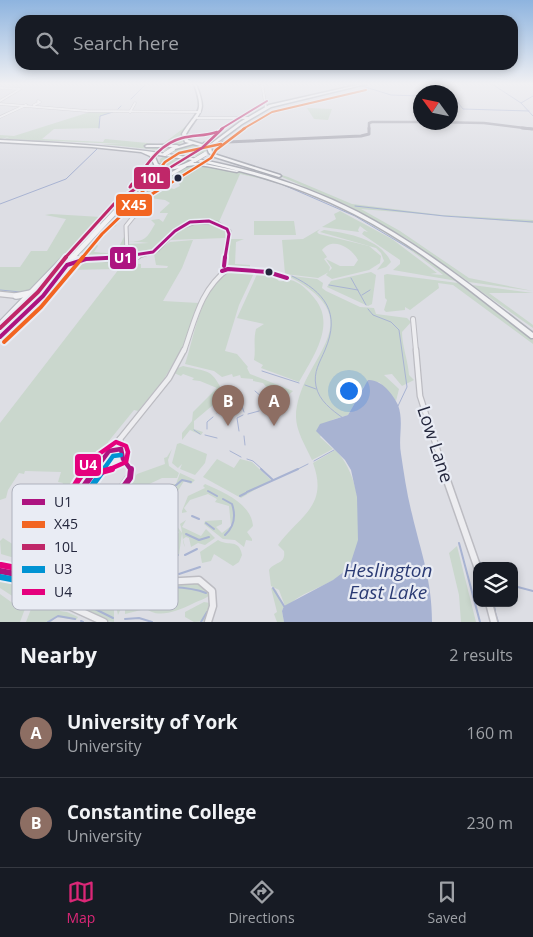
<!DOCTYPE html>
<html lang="en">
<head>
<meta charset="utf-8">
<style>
  :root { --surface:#171b24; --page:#20242c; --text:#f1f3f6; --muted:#9ea1a6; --line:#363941; --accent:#db2777 }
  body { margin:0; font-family:"Open Sans",sans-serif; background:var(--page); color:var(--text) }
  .controls { position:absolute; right:15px; bottom:15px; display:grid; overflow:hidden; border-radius:10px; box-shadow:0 2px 8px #0003 }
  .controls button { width:45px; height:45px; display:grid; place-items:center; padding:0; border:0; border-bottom:1px solid var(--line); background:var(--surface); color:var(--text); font:25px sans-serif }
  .compass { position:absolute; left:413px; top:85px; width:45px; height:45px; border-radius:50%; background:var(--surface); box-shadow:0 2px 8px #0003; rotate:303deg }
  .you { position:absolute; left:348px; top:390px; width:18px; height:18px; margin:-12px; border:4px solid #fff; border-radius:50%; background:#1a73e8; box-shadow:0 0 0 8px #1a73e833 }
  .badge { display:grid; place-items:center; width:32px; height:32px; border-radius:50%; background:var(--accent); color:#fff; font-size:16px; font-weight:700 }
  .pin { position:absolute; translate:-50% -41px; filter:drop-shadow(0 1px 2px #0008) }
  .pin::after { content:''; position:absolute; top:26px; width:18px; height:15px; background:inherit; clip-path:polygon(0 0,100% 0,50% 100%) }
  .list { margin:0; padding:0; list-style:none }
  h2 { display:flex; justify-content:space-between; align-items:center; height:65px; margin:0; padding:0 20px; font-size:21px }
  h2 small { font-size:16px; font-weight:400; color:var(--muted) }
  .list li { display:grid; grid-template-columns:32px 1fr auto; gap:15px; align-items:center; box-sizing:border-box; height:90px; padding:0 20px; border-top:1px solid var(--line) }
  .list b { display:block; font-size:19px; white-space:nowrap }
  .list p { margin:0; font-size:16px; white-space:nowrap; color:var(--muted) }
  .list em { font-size:16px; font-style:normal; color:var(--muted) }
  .icon { flex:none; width:28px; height:28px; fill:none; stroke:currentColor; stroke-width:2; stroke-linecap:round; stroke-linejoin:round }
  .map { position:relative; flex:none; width:533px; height:622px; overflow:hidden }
  .search { position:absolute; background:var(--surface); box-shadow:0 2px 8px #0003; left:15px; right:15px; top:15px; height:55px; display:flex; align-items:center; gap:12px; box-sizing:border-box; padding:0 18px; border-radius:15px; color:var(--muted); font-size:19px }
  .sheet { height:245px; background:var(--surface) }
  nav { display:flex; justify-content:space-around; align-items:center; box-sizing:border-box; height:70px; border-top:1px solid var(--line); background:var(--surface); font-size:14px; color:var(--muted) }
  nav a { display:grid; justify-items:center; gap:2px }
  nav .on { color:var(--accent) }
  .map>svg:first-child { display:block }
</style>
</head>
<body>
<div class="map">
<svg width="533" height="622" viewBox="0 0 533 622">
  <rect width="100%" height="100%" fill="#dddee4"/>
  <g fill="#cad7cd">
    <path d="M307,108L332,109L328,120L314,119Z"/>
    <path d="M93,111L113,112L99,117V128L54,129L42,139L103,142L105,139L158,144L164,143L189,124L183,133L184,141C174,149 164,147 152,146L173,148L168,151L101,144H124L5,139L9,137L0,139V135L14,136Z"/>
    <path d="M222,141H227L213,147L216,154L288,177L352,204L442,215L533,220V223L361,209L400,231L469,278L533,291L469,282L409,240L347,205L268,171L219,156L212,153V147Z"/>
    <path d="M193,144L206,147L207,150L199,156L171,152L176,148Z"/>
    <path d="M168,153L196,158L174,167L159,164L160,159Z"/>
    <path d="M193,164C293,175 378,221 457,281L393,270L400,264V260L362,234L364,231L368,232L360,226L358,230L359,232L322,227L336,219L334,214L340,211L392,239L437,273L430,274L443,275C385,227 314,189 240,174L219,222C206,220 192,219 181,226C165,234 152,264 129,253V244L149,243L129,241C145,242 147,238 155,224L151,220L159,219L163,222L168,213H160V212L170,203L165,200L142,197L126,209L130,212L128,213L123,208L157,184L153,188L162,186L174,189L180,186L177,180L167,177Z"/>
    <path d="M122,209L124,213L118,216L120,218L116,226L103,232L96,243L98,246L94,252C114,254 116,254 124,237L125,253C115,260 92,260 81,255V253Z"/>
    <path d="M51,214L101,217L29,291L22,293L0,291V267H20L31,251H47L66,219L45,215Z"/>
    <path d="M254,221H294L296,235H254Z"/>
    <path d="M194,223L215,224L225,230V238L170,240L182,228Z"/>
    <path d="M320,229L317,232L319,234L369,246L381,256L380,263L369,270L332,279L326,275L332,268L326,259L340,266H354L358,260C352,248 333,236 322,250L327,257L324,259L330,267L329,272L318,278L285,274L282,240L303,239Z"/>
    <path d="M324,230C346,233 380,238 391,262L386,267L377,270L384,261L381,253L376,248L320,232Z"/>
    <path d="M230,239H244L236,242L235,264L250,265V269L234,268L227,265Z"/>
    <path d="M193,240L182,268L163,301L199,303L178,360H175L164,379L138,411L134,410L108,442L110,444L104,456L65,511L66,544L46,557L39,559L49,538L48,522L63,483L58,482L61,472L25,471L24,474L19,473L8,490L6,498L0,500V423L119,269L66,270C84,253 119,264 141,264V268H167L168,266L156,265L154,254L170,242Z"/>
    <path d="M258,272L270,274L279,281C282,282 287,280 290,280C299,281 310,292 315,299C336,325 313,357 299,382L261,368L263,365L254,360C256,349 253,341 256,329L264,324L237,318Z"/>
    <path d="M371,272L376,275L372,304L368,306L327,287L331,281Z"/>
    <path d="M228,273H254L239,305L225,351L237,354L248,367L247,368L250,374L293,391L278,405L272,404L278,401L263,383L253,381V379L241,378L240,375L233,377L232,374L222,377L214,371L185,364C194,339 201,285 228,273Z"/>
    <path d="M387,274L458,283L533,340V344L453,285L438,283L439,288L410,310L405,307V310L386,312L384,310L387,300L385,298L384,275Z"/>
    <path d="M292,276L317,279L323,283L322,288L326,291L360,307L374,308L376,314L407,318L411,322L402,332C402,346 408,360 409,375L414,380L402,386L392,374L384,375L399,389L396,401L379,382L364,386L348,415L332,420L320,437L333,449L312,460C306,447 296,431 296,417C297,358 377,323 290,277Z"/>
    <path d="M472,285L533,293H489L533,325V328Z"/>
    <path d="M183,366C207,372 211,368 222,390L215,398L219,400L194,421V429L203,432L201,435L190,430L182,440V433L192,421L193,412L217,388L200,381L192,380L194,378L183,374L181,376L174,373L178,368Z"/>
    <path d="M180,443L207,454L205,463L195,475L180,469L182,464L178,468L172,463L177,444Z"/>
    <path d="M172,449L168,460L169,466L179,473L177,478H162L145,486L144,489L151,494L146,502L144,511L138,506L145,499L140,494C118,512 129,530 99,537L98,530L137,474L165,464L164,458L167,457Z"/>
    <path d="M335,450C360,472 369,538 350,566C339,581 317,587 301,596C295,599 291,604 285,606L279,590L271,586L269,570C275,561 286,565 284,551L278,545L281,541C303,514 328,504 313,463Z"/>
    <path d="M217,459L234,468L240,459L252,462L271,480L241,498L203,477Z"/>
    <path d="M180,473L195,480L191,484L184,481L173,499L178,504L168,497L163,485L176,484Z"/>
    <path d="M205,484C223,492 251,503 253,526L247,532L252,539V541L246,540L244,547L235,540L223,539L204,524L205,521L222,520V524L216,527L222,533L231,526L229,506L215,502L217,499L208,494L190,500L184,508L187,512L182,513V511L188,496L205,488L203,486Z"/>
    <path d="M186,520L182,527L201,536L206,529L215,538L205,545L198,543L191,547L189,538L186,537L183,539L185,547C182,543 183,531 180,524Z"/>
    <path d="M174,526H177L182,533L179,555L177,557H170L161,552H166L179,532L173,528Z"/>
    <path d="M3,538L14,545L18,541L29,547L28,556L18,559L1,554L0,541Z"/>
    <path d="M218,540C229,547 239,538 242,555L239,562L233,566L214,554L211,561L202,563L200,552Z"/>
    <path d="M457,546L476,622H461L459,595L449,553Z"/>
    <path d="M0,575L31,582L32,587L27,601L17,599L0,588Z"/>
    <path d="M139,576L198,582L211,594C206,599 200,600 194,603C165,618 139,622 135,581Z"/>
    <path d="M114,578L128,585L125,600L118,615L115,602L104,586L107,580Z"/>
    <path d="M100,586L114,608V622L106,621L85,609C87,601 91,588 100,586Z"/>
    <path d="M134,587L141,610L125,614V610Z"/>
    <path d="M271,588L276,590L284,607L282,611L284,622H277L274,614L277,612Z"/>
    <path d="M0,594L14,604L26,606L20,622H0Z"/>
    <path d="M204,602L210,603L209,615L205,621L194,622L185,617V612Z"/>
    <path d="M48,606L58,607L60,611L67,612L78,617L76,620L56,617L51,622H26L31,609Z"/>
  </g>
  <path fill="#a8b3d2" d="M368,380C381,379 393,394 398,405C404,421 398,438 401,454C404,474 407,495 412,514C421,553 432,580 432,622H284L282,611L284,606L333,580L345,571L350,565L358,540L357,497L351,470L345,460L316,431L320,424L348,415Z"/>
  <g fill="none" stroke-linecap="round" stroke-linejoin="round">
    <g stroke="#a8b3d2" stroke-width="1">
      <path d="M340,84H357"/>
      <path d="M442,84L448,90"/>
      <path d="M492,84L521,103"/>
      <path d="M362,86L391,95L420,96"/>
      <path d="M448,90L463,109L529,111"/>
      <path d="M533,96L521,103L533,116"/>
      <path d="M131,99L146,84"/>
      <path d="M118,109L121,106"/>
      <path d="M99,128L100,116L113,112"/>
      <path d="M279,183L355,216L412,250"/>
      <path d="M0,204L66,179L97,149"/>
      <path d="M355,206L444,216L533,222"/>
      <path d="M292,276C325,292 341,313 325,350C320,362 313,372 316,386C319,401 332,410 343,418"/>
      <path d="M351,278L366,305"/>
      <path d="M329,285L358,290"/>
      <path d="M0,290L21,292"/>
      <path d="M362,295L370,290"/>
      <path d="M368,309L373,315L391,322L399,330L407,387L398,406"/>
      <path d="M262,371L299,383"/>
      <path d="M305,385L316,389"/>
      <path d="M255,391L263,398"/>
      <path d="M264,399L266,405"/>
      <path d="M240,401L244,412"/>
      <path d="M229,402L239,391"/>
      <path d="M424,403L433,430"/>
      <path d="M217,413L223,408"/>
      <path d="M248,414L259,411"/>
      <path d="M207,429V422L213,417"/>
      <path d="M194,430L200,434"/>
      <path d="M239,431L237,418L243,415"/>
      <path d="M205,435L217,438"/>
      <path d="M244,436L245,445"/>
      <path d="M230,451L241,457"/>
      <path d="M247,459L253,461L263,470"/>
      <path d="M314,461L334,450"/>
      <path d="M296,470L308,464"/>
    </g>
    <g stroke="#a8b3d2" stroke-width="2">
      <path d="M261,469L273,480"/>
      <path d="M208,491L217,496"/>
      <path d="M247,492L298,469"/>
      <path d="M157,493L163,494"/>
      <path d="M167,493L182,480L191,482"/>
      <path d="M240,496L246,493"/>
      <path d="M223,499L232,504C236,516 235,526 225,535"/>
      <path d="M143,504L146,501"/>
      <path d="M149,506L169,515"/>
      <path d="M192,516L199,519"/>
      <path d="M134,523L136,515"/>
      <path d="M206,523L214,529"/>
      <path d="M135,529L146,546"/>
      <path d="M186,534L199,540L209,537"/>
      <path d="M459,543L480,622"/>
      <path d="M153,552L158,555"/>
      <path d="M171,555H178"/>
      <path d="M185,555L197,549"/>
      <path d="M479,561L481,566"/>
      <path d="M145,568L162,575L171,574"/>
      <path d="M80,570L99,572"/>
      <path d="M104,572L119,570L131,575"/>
      <path d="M179,574L200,567"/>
      <path d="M140,582C162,590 184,584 206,593"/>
      <path d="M514,586L533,591"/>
      <path d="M273,588L284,606"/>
      <path d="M492,603L498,622"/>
      <path d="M493,603L495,610"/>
      <path d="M87,605L113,618"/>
      <path d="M125,619L139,618L152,622"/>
      <path d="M81,621L83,622"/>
      <path d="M48,622L58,616L75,619"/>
      <path d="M201,622L207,612"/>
    </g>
    <g stroke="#bcbcc2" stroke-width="3">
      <g id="minor-far4">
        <path d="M262,84L266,108"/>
        <path d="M0,88L20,89L0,101"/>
        <path d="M0,104L87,111L200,112"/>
        <path d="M34,105L40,102L38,101"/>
        <path d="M130,112L135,103"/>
        <path d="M0,117L26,105"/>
        <path d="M197,118H249"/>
      </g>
    </g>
    <g stroke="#bcbcc2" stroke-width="5">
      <g id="minor-far3">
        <path d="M137,213L140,215L133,216L134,214Z"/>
        <path d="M127,255L126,226L134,216"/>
        <path d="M73,258H79"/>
        <path d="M134,258L157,250L179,228L196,222L217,223L229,231L225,258"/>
      </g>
    </g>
    <g stroke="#bcbcc2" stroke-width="6">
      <g id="minor-far2">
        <path d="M73,258L129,260L138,257"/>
        <path d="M224,266L225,257"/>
        <path d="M413,319L416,351"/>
        <path d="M184,351C195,320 200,290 228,269"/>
      </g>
    </g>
    <g stroke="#bcbcc2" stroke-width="7">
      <g id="minor-far1">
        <path d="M416,350L420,396L444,470"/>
        <path d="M120,439L123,459L131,470"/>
        <path d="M99,466L118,461L122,457"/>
        <path d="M95,470L169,378L184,350"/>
      </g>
    </g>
    <g stroke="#bcbcc2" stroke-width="9">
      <g id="minor">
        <path d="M443,469L477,566"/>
        <path d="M71,552L82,544L131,475V469"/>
        <path d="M67,561L89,567L124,565L145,577L163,582L199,580L212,591L213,606L208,622"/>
        <path d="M0,571C22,575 44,585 62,567C68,561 70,554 70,545C70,532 65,520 69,507C74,492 86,480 97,469"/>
        <path d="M38,579L30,603L69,606L104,622"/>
        <path d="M489,603L494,622"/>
      </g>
    </g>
    <g stroke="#bcbcc2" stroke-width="7">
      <path id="tertiary" d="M0,294L19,296"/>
    </g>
    <g stroke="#b9bbc2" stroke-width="4.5">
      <g id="primary-far2">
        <path d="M139,186L156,165"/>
        <path d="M151,186L185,166"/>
      </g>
    </g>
    <g stroke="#b9bbc2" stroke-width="6">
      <g id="primary-far1">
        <path d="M131,195L140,184"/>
        <path d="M65,258L98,224"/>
        <path d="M72,258L117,210L153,184"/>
      </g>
    </g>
    <g stroke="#b9bbc2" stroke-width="8">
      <g id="primary">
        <path d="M69,264L86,259"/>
        <path d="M16,296L31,293"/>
        <path d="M0,325L66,257"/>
        <path d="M0,337L31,306L73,257"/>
      </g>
    </g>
    <g stroke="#afb1b9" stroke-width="3">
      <g id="trunk">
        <path d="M194,84H196C208,114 200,110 186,134L188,140L208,146L240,122L269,105L362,84H366L271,107L242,124L211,147L212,152L217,155L280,175L281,176L279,177L215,157L209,153L207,148L193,144L175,149L173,148L174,147H146L145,146L147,145H177L179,146L189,143L185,142L182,134C197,110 205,114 194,84Z"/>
        <path d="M0,140C125,146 244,154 358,212C421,245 477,290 533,333V338H531C474,294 418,246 354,214C304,188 251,172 196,161L193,163H200L239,171L237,172C224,170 211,166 197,165C181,165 173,174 155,166L150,156L141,152L92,147L0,142ZM152,154L192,160C181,166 170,170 158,164L154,155Z"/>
      </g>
    </g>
    <use href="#minor-far4" stroke="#ededf0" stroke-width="2"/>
    <use href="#minor-far3" stroke="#ededf0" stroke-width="3"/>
    <use href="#minor-far2" stroke="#ededf0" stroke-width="4"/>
    <use href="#minor-far1" stroke="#ededf0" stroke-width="4.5"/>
    <use href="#minor" stroke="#ededf0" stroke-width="6"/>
    <use href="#tertiary" stroke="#ededf0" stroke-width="4.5"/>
    <g stroke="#ababb5" stroke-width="2.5">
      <path d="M430,122L484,123L532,129"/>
      <path d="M369,129V123L372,122H420"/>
    </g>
    <g stroke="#ababb5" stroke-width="3">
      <path d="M522,128L533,129"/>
      <path d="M204,143L361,136L369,134V128"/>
    </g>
    <use href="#primary-far2" stroke="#f2f2f4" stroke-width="3"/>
    <use href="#primary-far1" stroke="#f2f2f4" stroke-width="4.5"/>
    <use href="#primary" stroke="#f2f2f4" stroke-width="5.5"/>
    <use href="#trunk" fill="#f2f2f4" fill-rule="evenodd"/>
    <g stroke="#afb1b9" stroke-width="5" stroke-linecap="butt">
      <g id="trunk-bridge">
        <path d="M165,154L173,149"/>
        <path d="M195,160L205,154"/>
      </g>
    </g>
    <use href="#trunk-bridge" stroke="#f2f2f4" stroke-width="4"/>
    <g stroke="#e9ecf4" stroke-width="6">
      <path id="bus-1-far3" d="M115,258L153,252L175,231L190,222L209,221L227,229L229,234L225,258"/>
    </g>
    <g stroke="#e9ecf4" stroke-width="8">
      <g id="bus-1-far2">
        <path d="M224,266L225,257"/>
        <path d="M222,271L228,269L268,272L287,278"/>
        <path d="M0,337L43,296L67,265L86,259L125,257"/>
      </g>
    </g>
    <g stroke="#e9ecf4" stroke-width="8">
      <g id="bus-1-far1">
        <path d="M121,449L123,459L131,470"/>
        <path d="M95,470L109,451L121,449"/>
      </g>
    </g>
    <g stroke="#e9ecf4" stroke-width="10">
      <g id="bus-1">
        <path d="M71,552L82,544L130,478L131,469"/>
        <path d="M0,571L41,579L61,568L71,552L67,522L70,506L96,469"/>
      </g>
    </g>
    <g stroke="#e9ecf4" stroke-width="4">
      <path id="bus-2-far3" d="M243,129L272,112L366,90"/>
    </g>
    <g stroke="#e9ecf4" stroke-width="5">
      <g id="bus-2-far2">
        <path d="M147,186L165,162L179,153L221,144"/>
        <path d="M166,186L211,158L216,150L245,128"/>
      </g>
    </g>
    <g stroke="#e9ecf4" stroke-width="6">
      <g id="bus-2-far1">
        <path d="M140,195L148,184"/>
        <path d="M82,258L102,234L128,209L168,184"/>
      </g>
    </g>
    <g stroke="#e9ecf4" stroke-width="8">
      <path id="bus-2" d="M4,342L41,307L83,257"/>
    </g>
    <g stroke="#e9ecf4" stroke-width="4">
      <path id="bus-3-far3" d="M221,129L267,101"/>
    </g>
    <g stroke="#e9ecf4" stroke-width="5">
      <g id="bus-3-far2">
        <path d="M131,186C145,168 158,144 182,138C194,135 206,136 217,132"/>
        <path d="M140,186L202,148L223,128"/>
      </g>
    </g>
    <g stroke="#e9ecf4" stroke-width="6">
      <g id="bus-3-far1">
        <path d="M130,187L132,184"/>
        <path d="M65,258L114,204L142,184"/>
      </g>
    </g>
    <g stroke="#e9ecf4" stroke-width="8">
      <path id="bus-3" d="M0,328L38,292L66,257"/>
    </g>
    <g stroke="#e9ecf4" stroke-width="8">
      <path id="bus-4-far1" d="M103,470L113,456L121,455"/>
    </g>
    <g stroke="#e9ecf4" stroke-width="10">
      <path id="bus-4" d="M0,577L42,585L66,572L77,553L73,522L76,508L104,469"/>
    </g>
    <g stroke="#e9ecf4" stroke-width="8">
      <path id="bus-5-far1" d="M85,470L99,454L116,442L126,446L128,452L126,462L108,470"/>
    </g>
    <g stroke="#e9ecf4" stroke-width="10">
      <g id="bus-5">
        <path d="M101,472L112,469"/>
        <path d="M1,565L41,573C76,557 56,540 62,514C66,498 76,482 86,469"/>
      </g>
    </g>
    <use href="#bus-1-far3" stroke="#ad1380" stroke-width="3"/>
    <use href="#bus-1-far2" stroke="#ad1380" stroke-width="4"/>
    <use href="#bus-1-far1" stroke="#ad1380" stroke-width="4.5"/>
    <use href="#bus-1" stroke="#ad1380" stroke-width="6"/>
    <use href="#bus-2-far3" stroke="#f26522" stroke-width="2"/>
    <use href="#bus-2-far2" stroke="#f26522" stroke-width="2.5"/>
    <use href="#bus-2-far1" stroke="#f26522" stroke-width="3"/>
    <use href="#bus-2" stroke="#f26522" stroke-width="4"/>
    <use href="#bus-3-far3" stroke="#c02769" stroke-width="2"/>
    <use href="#bus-3-far2" stroke="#c02769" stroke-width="2.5"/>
    <use href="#bus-3-far1" stroke="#c02769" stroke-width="3"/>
    <use href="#bus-3" stroke="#c02769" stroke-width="4"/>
    <use href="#bus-4-far1" stroke="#0093d3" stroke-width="4.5"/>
    <use href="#bus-4" stroke="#0093d3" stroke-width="6"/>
    <use href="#bus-5-far1" stroke="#e5007d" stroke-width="4.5"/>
    <use href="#bus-5" stroke="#e5007d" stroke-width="6"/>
  </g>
  <linearGradient id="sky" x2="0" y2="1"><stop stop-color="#8eb4df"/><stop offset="0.49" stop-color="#f0f0f3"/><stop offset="1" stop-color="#f0f0f3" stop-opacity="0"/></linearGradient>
  <rect width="533" height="171" fill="url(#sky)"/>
  <g fill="#24273d" stroke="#e9ecf4" stroke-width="2">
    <circle cx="178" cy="178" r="4.5"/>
    <circle cx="269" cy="272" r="4.5"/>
  </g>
  <g text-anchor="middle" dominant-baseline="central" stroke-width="4.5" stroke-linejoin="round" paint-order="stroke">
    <g font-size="18" fill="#24273d" stroke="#e9ecf4">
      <text transform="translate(436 444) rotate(72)">Low Lane</text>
    </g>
    <g font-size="19" font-style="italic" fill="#2b3b74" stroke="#e9ecf4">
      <text x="388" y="570">Heslington<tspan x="388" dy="22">East Lake</tspan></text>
    </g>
  </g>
  <rect x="12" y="484" width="166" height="126" rx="8" fill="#e9ecf4" stroke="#aeb1bd" stroke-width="1"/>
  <rect x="22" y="499" width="23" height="6" fill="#ad1380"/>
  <rect x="22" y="521" width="23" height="7" fill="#f26522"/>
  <rect x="22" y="544" width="23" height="6" fill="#c02769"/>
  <rect x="22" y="566" width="23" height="7" fill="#0093d3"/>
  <rect x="22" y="589" width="23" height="6" fill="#e5007d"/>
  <g font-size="14" fill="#24273d">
    <text x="54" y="507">U1</text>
    <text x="54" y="529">X45</text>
    <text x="54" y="552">10L</text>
    <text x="54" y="574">U3</text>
    <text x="54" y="597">U4</text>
  </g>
  <g stroke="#e9ecf4" stroke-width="2">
    <rect x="133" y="166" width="38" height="24" rx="5" fill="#c02769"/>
    <rect x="115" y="193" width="38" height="24" rx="5" fill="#f26522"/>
    <rect x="109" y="246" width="28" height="24" rx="5" fill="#ad1380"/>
    <rect x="74" y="453" width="28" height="24" rx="5" fill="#e5007d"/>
  </g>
  <g font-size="14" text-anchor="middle" font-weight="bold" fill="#fff">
    <text x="152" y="183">10L</text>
    <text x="134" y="210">X45</text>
    <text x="123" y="263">U1</text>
    <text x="88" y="470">U4</text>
  </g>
</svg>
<div class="controls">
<button><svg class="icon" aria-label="layers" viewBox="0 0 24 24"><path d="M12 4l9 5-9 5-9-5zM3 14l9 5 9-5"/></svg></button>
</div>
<svg class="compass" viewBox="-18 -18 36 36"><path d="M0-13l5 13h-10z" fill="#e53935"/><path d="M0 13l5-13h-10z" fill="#9ea1a6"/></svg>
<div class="you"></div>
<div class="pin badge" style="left:274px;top:426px;background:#8d6e63">A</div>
<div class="pin badge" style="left:228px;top:426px;background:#8d6e63">B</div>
<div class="search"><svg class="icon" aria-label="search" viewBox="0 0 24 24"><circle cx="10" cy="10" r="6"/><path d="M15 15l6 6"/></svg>Search here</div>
</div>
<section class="sheet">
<h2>Nearby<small>2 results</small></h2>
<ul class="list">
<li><span class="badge" style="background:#8d6e63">A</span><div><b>University of York</b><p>University</p></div><em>160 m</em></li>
<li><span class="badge" style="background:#8d6e63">B</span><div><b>Constantine College</b><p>University</p></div><em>230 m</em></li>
</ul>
</section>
<nav>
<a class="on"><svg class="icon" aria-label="map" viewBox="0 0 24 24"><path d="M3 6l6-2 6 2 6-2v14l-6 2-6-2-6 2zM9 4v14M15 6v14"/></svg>Map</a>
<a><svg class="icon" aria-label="directions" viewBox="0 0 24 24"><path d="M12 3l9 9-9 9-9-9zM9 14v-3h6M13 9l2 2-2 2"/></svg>Directions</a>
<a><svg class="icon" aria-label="saved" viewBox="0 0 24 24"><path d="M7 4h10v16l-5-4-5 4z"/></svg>Saved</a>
</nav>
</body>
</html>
